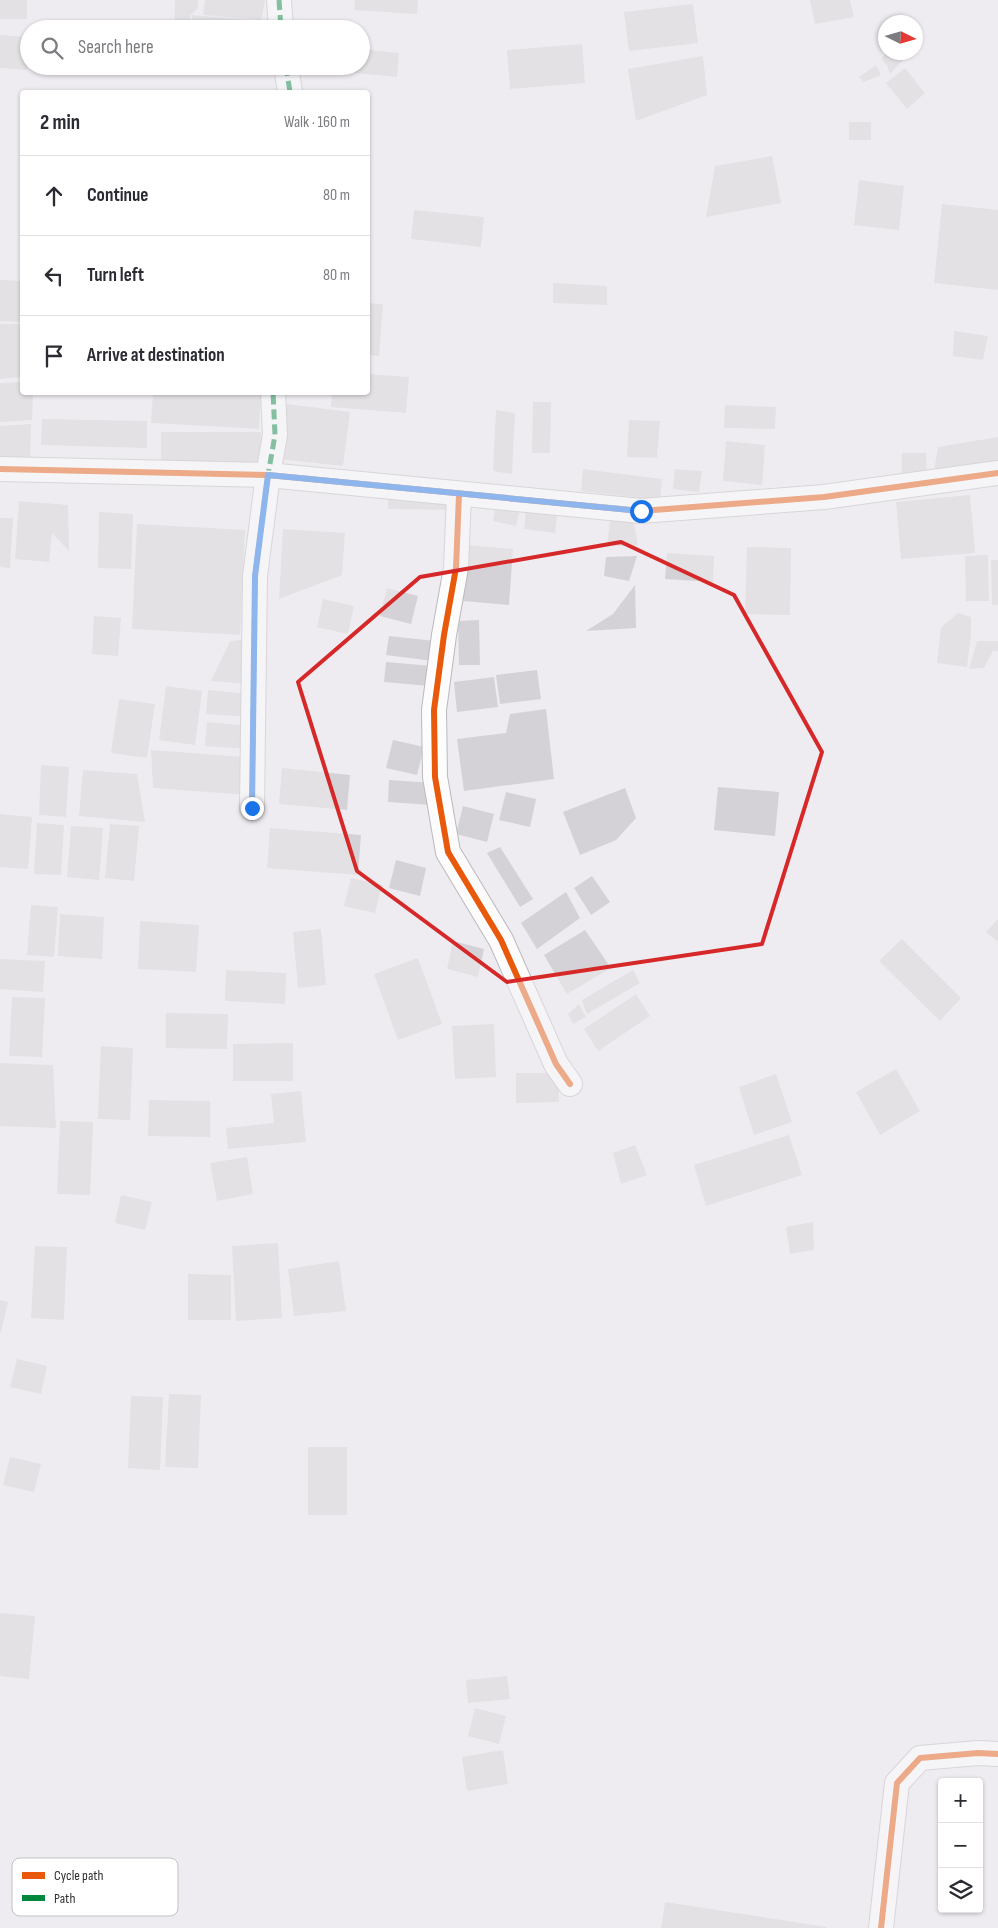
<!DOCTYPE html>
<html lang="en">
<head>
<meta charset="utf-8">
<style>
  :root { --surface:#fff; --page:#f2f2f3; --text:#2b2b33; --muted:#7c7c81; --line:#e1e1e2 }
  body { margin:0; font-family:"Sofia Sans Condensed",sans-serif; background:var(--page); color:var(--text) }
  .controls { position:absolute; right:15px; bottom:15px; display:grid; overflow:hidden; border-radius:5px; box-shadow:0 1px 4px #0004 }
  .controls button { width:45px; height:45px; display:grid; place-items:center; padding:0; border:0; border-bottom:1px solid var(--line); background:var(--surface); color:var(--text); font:25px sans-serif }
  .compass { position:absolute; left:878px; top:15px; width:45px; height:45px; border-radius:50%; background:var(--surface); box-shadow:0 1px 4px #0004; rotate:95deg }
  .stop { position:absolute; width:15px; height:15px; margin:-11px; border:4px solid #1a73e8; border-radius:50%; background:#fff }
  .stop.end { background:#1a73e8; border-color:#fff; box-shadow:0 1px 5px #0008 }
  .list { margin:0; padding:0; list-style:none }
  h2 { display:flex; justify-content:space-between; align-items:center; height:65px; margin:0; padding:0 20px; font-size:21px }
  h2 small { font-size:16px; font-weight:400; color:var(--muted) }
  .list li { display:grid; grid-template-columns:32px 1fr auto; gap:15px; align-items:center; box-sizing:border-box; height:80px; padding:0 20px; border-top:1px solid var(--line) }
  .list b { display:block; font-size:19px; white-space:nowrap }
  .list em { font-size:16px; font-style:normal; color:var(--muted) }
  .icon { flex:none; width:28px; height:28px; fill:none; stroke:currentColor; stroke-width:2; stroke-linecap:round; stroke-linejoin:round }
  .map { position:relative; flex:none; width:998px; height:1928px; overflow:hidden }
  .search { position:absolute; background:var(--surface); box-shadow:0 1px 4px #0004; left:20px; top:20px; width:350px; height:55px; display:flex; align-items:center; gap:12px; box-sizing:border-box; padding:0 18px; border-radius:28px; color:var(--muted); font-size:19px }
  .panel { position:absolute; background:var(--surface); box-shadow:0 1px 4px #0004; left:20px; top:90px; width:350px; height:305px; border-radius:5px }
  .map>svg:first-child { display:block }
</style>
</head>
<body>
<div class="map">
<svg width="998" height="1928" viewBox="0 0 998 1928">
  <rect width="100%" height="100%" fill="#efecf1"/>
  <g fill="#d4d2d6">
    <rect x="0" y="0" width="27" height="19"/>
    <path d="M175,0H198V8L190,16V29H174Z"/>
    <path d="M205,0H265L261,20L203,15Z"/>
    <path d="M355,0H418L417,14L354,10Z"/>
    <path d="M810,0H850L854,17L815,24Z"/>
    <path d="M693,4L698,43L629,51L624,12Z"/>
    <path d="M192,15L261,21V29H191Z"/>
    <path d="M0,35L29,37L27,70L0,68Z"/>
    <path d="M582,44L585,83L510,89L507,50Z"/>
    <path d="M361,49L399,53L397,77L323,70V66H361Z"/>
    <path d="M887,52H897L903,60L890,74L887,65L881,59Z"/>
    <path d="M703,56L707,95L636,121L628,69Z"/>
    <path d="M876,65L881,75L864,82L859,77Z"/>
    <path d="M905,68L925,93L907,109L886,83Z"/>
    <rect x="849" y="122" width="22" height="18"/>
    <path d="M772,156L781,203L706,217L715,166Z"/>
    <path d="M859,180L904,186L899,230L854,225Z"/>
    <path d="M942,204L998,210V290L934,283Z"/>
    <path d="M414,210L484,217L481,247L411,239Z"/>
    <path d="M0,280L22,281V322L0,321Z"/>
    <path d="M553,283L607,286V305L553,303Z"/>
    <path d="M368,303L383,304L379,356L368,355Z"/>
    <path d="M0,324H22V377L0,379Z"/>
    <path d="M954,331L988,336L983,360L953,356Z"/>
    <path d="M368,374L409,377L406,413L331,407L332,392H368Z"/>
    <path d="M22,382V392H33L32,420L0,422V383Z"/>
    <path d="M153,392H261L259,429L151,423Z"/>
    <path d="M533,402H551L550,453H532Z"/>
    <path d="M287,404L350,412L343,466L280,459Z"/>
    <path d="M725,405L776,407L775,429L724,428Z"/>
    <path d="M496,410L515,413L512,474L493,471Z"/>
    <path d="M42,419L147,421V448L41,445Z"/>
    <path d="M629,420L660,421L657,458L627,457Z"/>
    <path d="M31,424L30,462L0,464V426Z"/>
    <path d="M161,432H261V466L161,465Z"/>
    <path d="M998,437V468L933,478L938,447Z"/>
    <path d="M726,441L765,445L762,485L723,481Z"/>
    <path d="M902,453H926L927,478L902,486Z"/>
    <path d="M583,469L662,479L660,500L581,491Z"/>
    <path d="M675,469L702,471L699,492L673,489Z"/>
    <path d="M389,488L455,489V510L388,509Z"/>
    <path d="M970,495L975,553L901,559L896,502Z"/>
    <path d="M19,501L68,505L69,551L52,533L49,562L15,559Z"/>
    <path d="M496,503L520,508L516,526L493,521Z"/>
    <path d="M526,511L557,515L555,533L524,529Z"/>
    <path d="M99,512L133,514L131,569L98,568Z"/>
    <path d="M0,518H13L10,568L0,567Z"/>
    <path d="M610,521L634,523L638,546L607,545Z"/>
    <path d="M137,524L245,530L240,635L132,629Z"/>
    <path d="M283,529L345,533L342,575L279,599Z"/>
    <path d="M467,545L513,549L509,605L463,601Z"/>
    <path d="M747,547L791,548L790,615L745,614Z"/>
    <path d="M667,553L714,556L713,582L665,579Z"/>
    <path d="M988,555L989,601H966L965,556Z"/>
    <path d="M637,556L629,581L604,576L606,557Z"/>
    <path d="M991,560H998V605H992Z"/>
    <path d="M635,585L636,628L586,631L613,614Z"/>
    <path d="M387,588L418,596L411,624L380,616Z"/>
    <path d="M323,599L354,606L348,634L317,627Z"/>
    <path d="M958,613L971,617V634L967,667L937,663L941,628Z"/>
    <path d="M94,616L121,618L118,656L92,654Z"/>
    <path d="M479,620L480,665H459L458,621Z"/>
    <path d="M389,636L435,641L433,661L386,655Z"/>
    <path d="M252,639L248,684L211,681L230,641Z"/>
    <path d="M977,641H998V651H993L984,668L969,669Z"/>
    <path d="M386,662L432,666L430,686L384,682Z"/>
    <path d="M537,670L541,699L500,704L496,675Z"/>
    <path d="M494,677L498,707L457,712L454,682Z"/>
    <path d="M166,686L202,691L195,745L159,740Z"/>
    <path d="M208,690L250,694L247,717L206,714Z"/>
    <path d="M119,699L155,704L147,758L111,753Z"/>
    <path d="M546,709L554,779L464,791L457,739L506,733L510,714Z"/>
    <path d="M207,722L249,726L247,749L205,746Z"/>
    <path d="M393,740L424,747L417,775L386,768Z"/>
    <path d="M151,750L245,757L248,795L153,788Z"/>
    <path d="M41,765L69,767L66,817L39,815Z"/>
    <path d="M282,768L350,775L347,810L279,804Z"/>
    <path d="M83,770L137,774L145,822L79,816Z"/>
    <path d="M389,780L433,783L431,805L388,802Z"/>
    <path d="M718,787L779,792L775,836L714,830Z"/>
    <path d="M625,788L636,818L616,840L580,855L563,812Z"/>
    <path d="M506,792L536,799L530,827L499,820Z"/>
    <path d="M463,806L494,814L487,842L456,834Z"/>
    <path d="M0,814L32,817L28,869L0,867Z"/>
    <path d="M37,823L64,825L61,875L34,874Z"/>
    <path d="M110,824L139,826L134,881L105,878Z"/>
    <path d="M71,826L103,828L99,880L67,877Z"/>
    <path d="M270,828L361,835L358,875L267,868Z"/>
    <path d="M500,847L533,899L520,907L487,853Z"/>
    <path d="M396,860L426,868L420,896L389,888Z"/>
    <path d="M592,876L610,902L591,915L574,888Z"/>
    <path d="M351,878L382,885L375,913L344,906Z"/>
    <path d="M566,892L580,918L537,949L521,923Z"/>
    <path d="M31,905L58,907L54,957L27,955Z"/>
    <path d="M60,914L104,917L102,959L58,956Z"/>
    <path d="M998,919V942L986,932Z"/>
    <path d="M140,921L199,925L196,972L138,969Z"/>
    <path d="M321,929L326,985L298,988L293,932Z"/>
    <path d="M585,930L611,968L567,994L544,955Z"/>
    <path d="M902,939L961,998L940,1021L879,961Z"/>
    <path d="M453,941L484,949L478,977L447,969Z"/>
    <path d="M418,958L442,1024L398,1040L374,974Z"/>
    <path d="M0,959L45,961L43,992L0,989Z"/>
    <path d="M226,970L286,973L285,1004L225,1001Z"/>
    <path d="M633,970L640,983L587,1014L582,1000Z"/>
    <path d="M636,994L650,1016L598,1051L584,1029Z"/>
    <path d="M12,997L45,998L42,1057L9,1056Z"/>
    <path d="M579,1004L586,1017L573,1024L568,1014Z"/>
    <path d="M166,1013L228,1014L227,1049L166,1048Z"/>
    <path d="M494,1024L496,1077L455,1079L452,1026Z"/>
    <path d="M293,1043V1081H233V1044Z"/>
    <path d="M101,1046L133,1048L130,1120L98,1119Z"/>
    <path d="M0,1063L53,1065L56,1128L0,1126Z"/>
    <path d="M896,1069L920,1111L880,1135L856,1092Z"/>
    <path d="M516,1073H558L559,1102L516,1103Z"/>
    <path d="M776,1074L792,1122L754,1135L739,1087Z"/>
    <path d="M301,1091L306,1142L228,1149L226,1128L274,1123L271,1094Z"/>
    <path d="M149,1100L210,1101V1137L148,1136Z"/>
    <path d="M60,1121L93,1122L90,1195L57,1194Z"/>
    <path d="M789,1135L802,1175L706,1206L694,1165Z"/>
    <path d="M635,1145L647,1175L621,1184L613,1153Z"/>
    <path d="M247,1157L253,1194L217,1201L210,1163Z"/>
    <path d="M121,1195L152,1202L145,1230L115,1223Z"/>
    <path d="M813,1222L814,1250L790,1254L786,1227Z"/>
    <path d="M278,1243L282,1318L236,1321L232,1246Z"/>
    <path d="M35,1246L67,1247L64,1320L31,1318Z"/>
    <path d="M339,1261L346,1311L294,1316L288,1269Z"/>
    <path d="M188,1274L231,1275V1320H188Z"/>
    <path d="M0,1300L8,1302L1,1332H0Z"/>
    <path d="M17,1359L47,1366L41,1394L10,1387Z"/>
    <path d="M169,1394L201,1395L198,1468L165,1467Z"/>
    <path d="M131,1396L163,1397L160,1470L128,1468Z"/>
    <rect x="308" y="1447" width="39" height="68"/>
    <path d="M10,1457L41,1464L34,1492L3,1485Z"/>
    <path d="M0,1613L35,1616L29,1679L0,1676Z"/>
    <path d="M507,1676L510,1699L468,1703L466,1680Z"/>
    <path d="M475,1708L506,1716L499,1744L468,1736Z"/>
    <path d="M503,1750L508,1784L467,1791L462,1757Z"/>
    <path d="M665,1902L826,1927V1928H661Z"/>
  </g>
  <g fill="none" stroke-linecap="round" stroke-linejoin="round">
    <g stroke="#bbb9bc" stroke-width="26">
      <g id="street">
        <path d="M279,0L281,29"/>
        <path d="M286,66L290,92"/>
        <path d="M0,469L268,475L641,511L824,497L998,473"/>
        <path d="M459,495L456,568L444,635L434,710L435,777L448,852L501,940L556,1064L570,1084"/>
        <path d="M252,808L255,576L268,475L275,435L273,392"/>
        <path d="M881,1928L897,1783L920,1758L978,1753L998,1754"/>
      </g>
    </g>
    <use href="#street" stroke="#fdfcfd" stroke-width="24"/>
    <g stroke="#00873e" stroke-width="5" stroke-dasharray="10 5" stroke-linecap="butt">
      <path d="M279,0L281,29"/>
      <path d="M286,66L290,92"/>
      <path d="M252,808L255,576L268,475L275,435L273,392"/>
    </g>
    <g stroke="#fff" stroke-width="9">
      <g id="cycleway">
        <path d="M0,469L268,475L641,511L824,497L998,473"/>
        <path d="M459,495L456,568L444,635L434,710L435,777L448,852L501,940L556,1064L570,1084"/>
        <path d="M881,1928L897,1783L920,1758L978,1753L998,1754"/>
      </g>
    </g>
    <use href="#cycleway" stroke="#e8590c" stroke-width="6"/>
  </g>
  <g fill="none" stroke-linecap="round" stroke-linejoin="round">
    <path stroke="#1a73e8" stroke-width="6" d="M252,808L255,576L268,475L641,511"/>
  </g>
  <path d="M0 0H998V1928H0ZM621,542L734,595L822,752L762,944L507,982L357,871L298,682L420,577Z" fill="#efecf1" fill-opacity=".55" fill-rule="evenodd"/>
  <path fill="none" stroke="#d62828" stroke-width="4" stroke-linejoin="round" d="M621,542L734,595L822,752L762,944L507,982L357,871L298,682L420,577Z"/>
  <rect x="12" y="1858" width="166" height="58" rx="8" fill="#fff" stroke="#c1c1c1" stroke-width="1"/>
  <rect x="22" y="1872" width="23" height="7" fill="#e8590c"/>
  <rect x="22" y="1895" width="23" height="6" fill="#00873e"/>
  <g font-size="14" fill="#302f31">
    <text x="54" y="1880">Cycle path</text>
    <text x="54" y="1903">Path</text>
  </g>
</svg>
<div class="controls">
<button>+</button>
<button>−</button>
<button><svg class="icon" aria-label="layers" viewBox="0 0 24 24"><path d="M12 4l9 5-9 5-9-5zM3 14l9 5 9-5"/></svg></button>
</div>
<svg class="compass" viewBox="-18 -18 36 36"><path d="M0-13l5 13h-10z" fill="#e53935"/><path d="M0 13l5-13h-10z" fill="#7c7c81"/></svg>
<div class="stop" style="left:641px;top:511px"></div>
<div class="stop end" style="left:252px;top:808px"></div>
<div class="search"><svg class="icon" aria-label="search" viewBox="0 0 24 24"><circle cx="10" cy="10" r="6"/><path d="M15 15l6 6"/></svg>Search here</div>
<section class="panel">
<h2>2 min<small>Walk · 160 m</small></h2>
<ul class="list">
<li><svg class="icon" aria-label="ahead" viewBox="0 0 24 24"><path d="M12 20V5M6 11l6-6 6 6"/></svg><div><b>Continue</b></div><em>80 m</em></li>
<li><svg class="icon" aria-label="left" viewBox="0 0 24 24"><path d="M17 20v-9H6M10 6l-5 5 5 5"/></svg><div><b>Turn left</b></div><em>80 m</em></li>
<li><svg class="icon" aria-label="arrive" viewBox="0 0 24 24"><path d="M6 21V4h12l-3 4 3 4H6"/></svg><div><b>Arrive at destination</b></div></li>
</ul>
</section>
</div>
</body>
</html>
